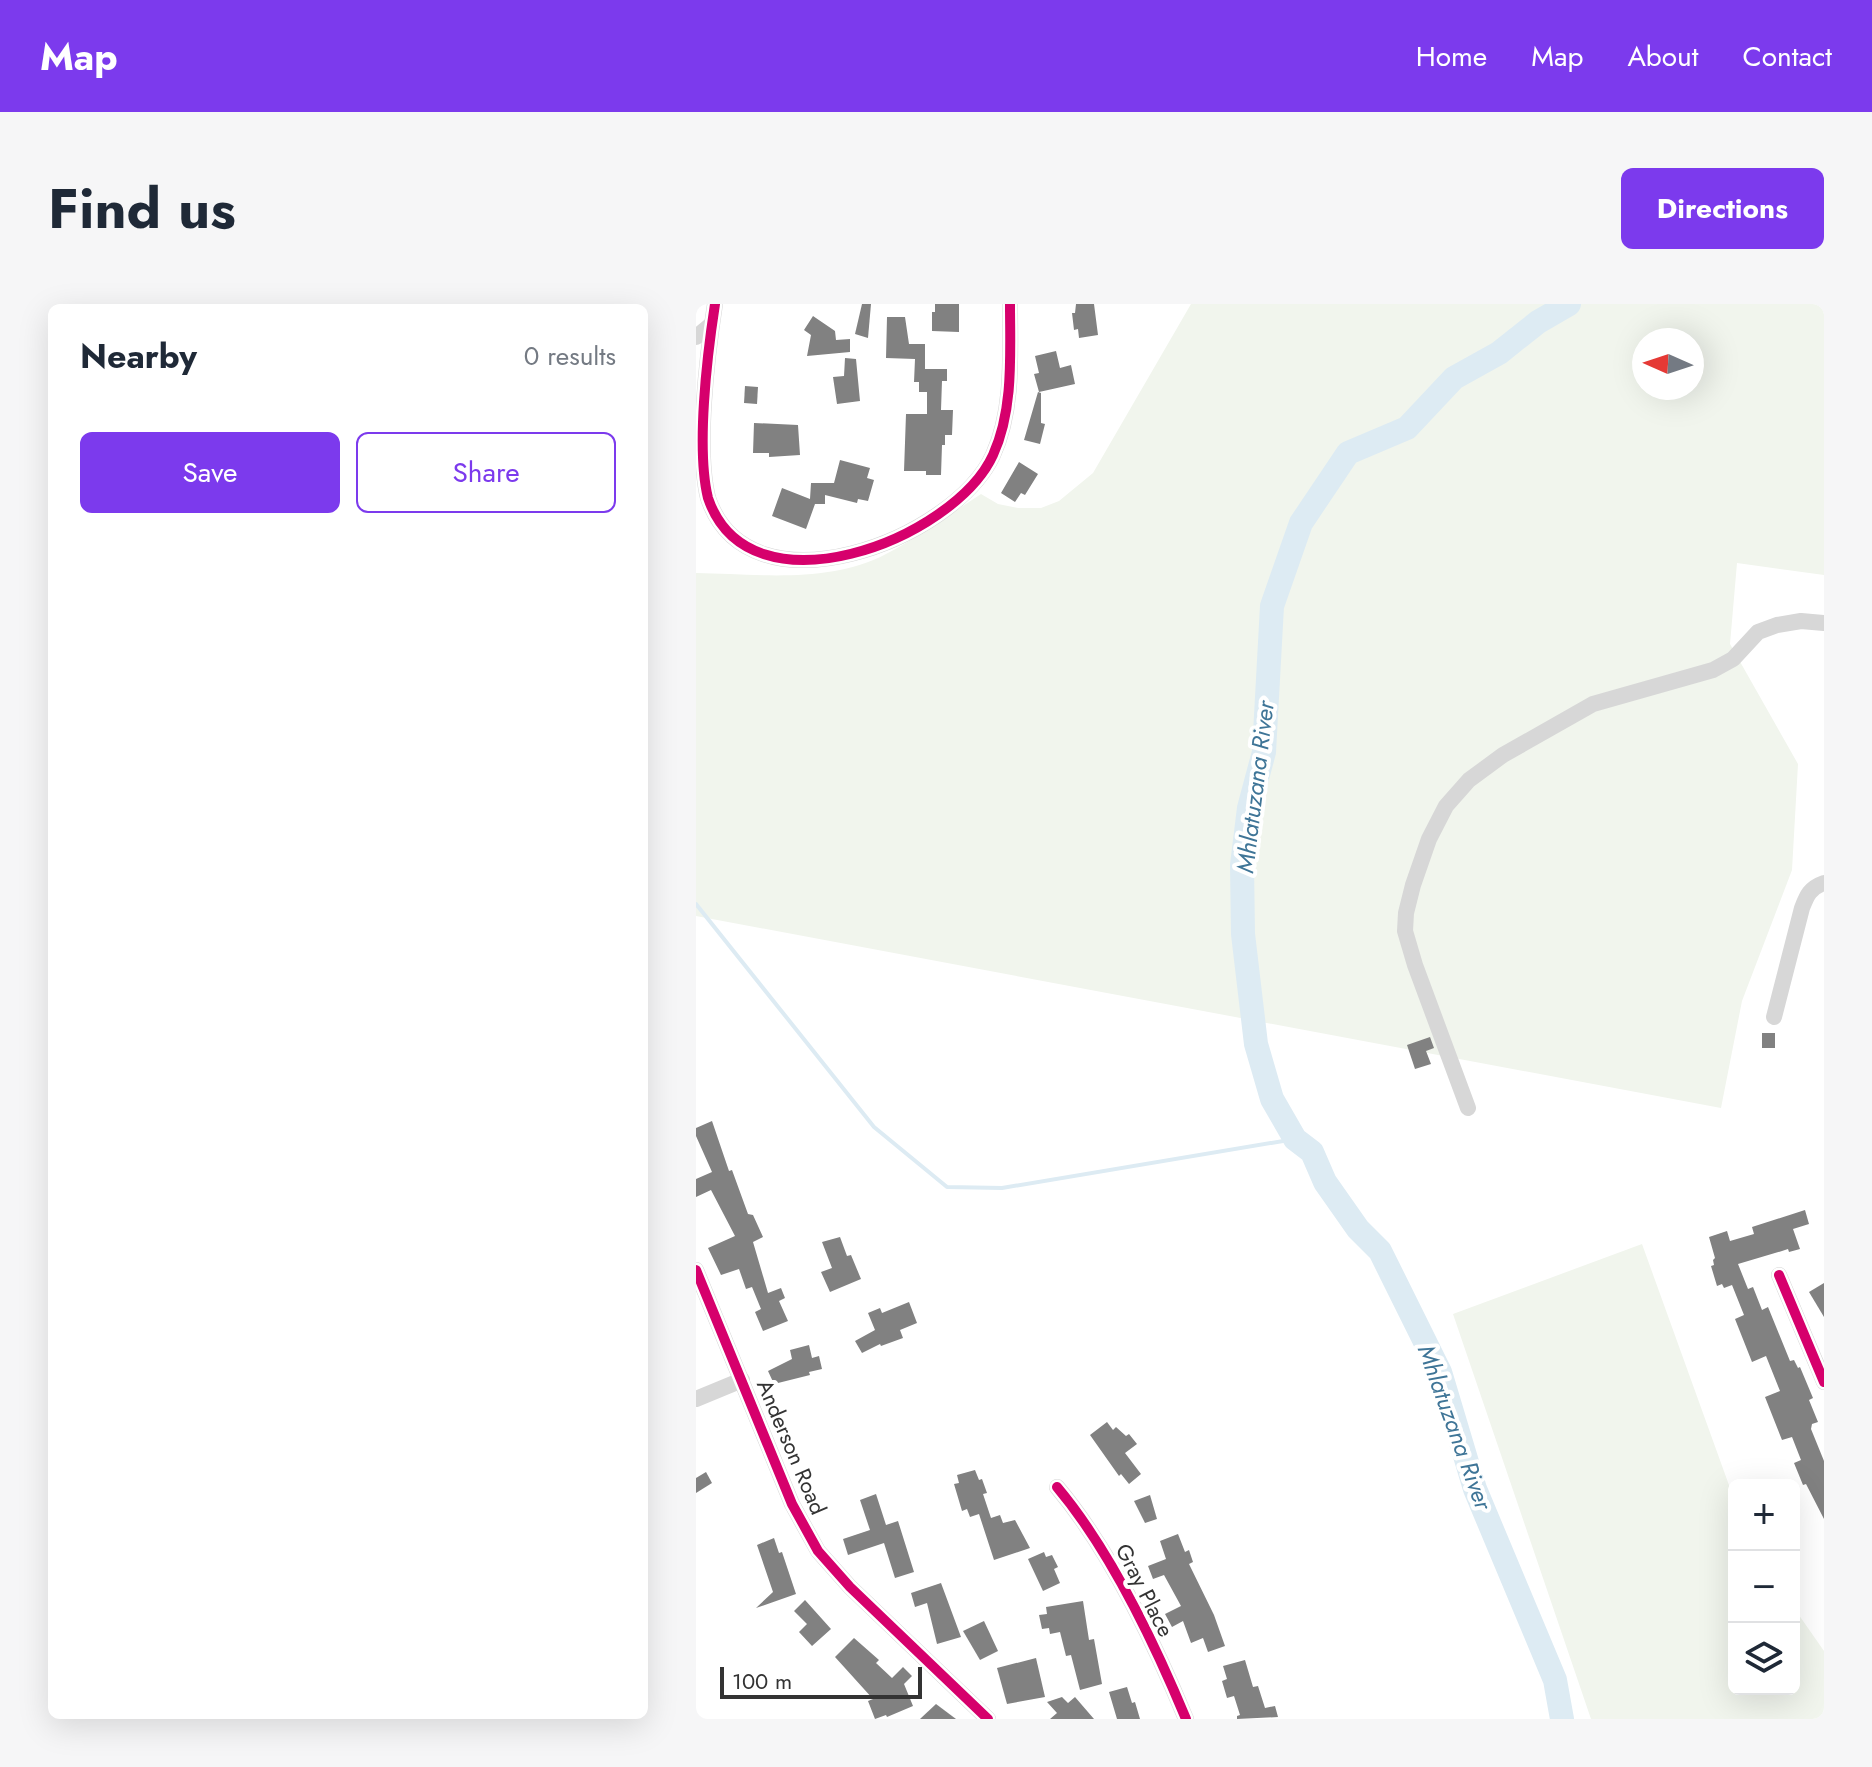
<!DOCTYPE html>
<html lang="en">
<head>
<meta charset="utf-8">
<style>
  :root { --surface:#fff; --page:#f6f6f7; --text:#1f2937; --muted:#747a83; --line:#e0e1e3; --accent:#7c3aed }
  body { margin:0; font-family:Jost,sans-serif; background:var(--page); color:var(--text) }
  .controls { position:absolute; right:24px; bottom:24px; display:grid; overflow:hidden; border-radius:12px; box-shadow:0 8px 32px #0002 }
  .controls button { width:72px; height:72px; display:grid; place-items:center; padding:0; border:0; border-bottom:2px solid var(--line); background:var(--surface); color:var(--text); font:40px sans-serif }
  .compass { position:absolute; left:936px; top:24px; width:72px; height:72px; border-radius:50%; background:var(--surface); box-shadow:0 8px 32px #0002; rotate:273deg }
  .scale { position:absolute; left:24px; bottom:20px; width:202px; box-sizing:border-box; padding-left:8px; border:4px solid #333; border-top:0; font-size:22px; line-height:28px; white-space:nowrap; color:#333; -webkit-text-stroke:6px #fff; paint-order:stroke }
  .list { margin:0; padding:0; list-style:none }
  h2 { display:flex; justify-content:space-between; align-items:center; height:104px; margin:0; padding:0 32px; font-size:34px }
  h2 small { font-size:26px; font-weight:400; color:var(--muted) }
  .actions { display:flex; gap:16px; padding:24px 32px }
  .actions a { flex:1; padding:18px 0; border:2px solid var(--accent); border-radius:12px; text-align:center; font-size:28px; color:var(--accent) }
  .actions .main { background:var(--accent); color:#fff }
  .icon { flex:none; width:44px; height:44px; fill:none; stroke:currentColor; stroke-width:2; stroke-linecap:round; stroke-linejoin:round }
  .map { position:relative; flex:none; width:1128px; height:1415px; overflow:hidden; border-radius:12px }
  header { display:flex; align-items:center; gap:48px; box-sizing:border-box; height:112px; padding:0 40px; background:var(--accent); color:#fff }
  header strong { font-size:38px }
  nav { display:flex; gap:44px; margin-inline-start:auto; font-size:28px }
  .intro { display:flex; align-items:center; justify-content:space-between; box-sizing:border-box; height:192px; padding:0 48px }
  h1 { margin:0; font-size:56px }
  .button { padding:20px 36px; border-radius:12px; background:var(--accent); color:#fff; font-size:28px; font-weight:700 }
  main { display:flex; gap:48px; padding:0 48px }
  aside { flex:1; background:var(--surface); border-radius:12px; box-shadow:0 8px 32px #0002 }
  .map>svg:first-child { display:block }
</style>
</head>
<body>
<header>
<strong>Map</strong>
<nav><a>Home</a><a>Map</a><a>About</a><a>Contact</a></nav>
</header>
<div class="intro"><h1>Find us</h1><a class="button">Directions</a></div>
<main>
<aside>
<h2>Nearby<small>0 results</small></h2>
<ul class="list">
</ul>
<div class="actions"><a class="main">Save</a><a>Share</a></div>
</aside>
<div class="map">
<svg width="1128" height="1415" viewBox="0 0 1128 1415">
  <rect width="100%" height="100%" fill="#fff"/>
  <g fill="#f1f5ed" fill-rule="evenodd">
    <path d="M495,0H1128V271L1041,259L1034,340L1102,460L1096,566L1046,697L1025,804L0,612V269C62,270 133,280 190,250C223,233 254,210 285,190L302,200L322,204H345L363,197L397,169ZM948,36H996V84H948Z"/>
    <path d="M946,940L1038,1195V1385H1098V1304L1128,1347V1415H895L757,1010Z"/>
  </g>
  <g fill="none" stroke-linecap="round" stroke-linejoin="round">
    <path stroke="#ddebf3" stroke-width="4" d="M0,600L178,823L251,883L306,884L599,835"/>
    <path stroke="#ddebf3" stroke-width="24" d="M866,1415L859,1376L779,1185L744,1068L684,947L662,925L629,878L616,848L599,835L576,795L560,740L547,630L546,561L553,504L568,448L576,302L605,219L652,149L711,124L758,74L803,49L842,18L873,0"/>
  </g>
  <g fill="#818181">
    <path d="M166,0H175L172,34L159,30Z"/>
    <path d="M239,0H263V28L236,27V8H239Z"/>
    <path d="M380,0H398L402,31L383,34L382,25L378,26L376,9H379Z"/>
    <path d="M117,12L139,27L140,36L154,35V48L111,52L115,31L108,26Z"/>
    <path d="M191,13H209L213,40H229V65H251V77H246L245,106H257L256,131H249V141H246L245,171H230V167H208L210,110H231V88H223V78H218L219,55L190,54Z"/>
    <path d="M360,47L364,64L375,61L379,80L343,88L338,70L343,69L339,52Z"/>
    <path d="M149,54L160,55L164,97L141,100L137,73L148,72Z"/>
    <path d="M49,82L62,83L61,100L48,99Z"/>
    <path d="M342,88L345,89V119L349,120L344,140L328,136Z"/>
    <path d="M58,119L102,121L104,151L73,153V149H57Z"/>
    <path d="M144,156L174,164L171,174L178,176L172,197L162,195L161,199L129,191V200H119L110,225L76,212L86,184L114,195L115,179H138Z"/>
    <path d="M323,158L342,170L329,191L325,189L319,198L305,189Z"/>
    <rect x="1066" y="729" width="13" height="15"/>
    <path d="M734,733L738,744L730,747L735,760L719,765L711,741Z"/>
    <path d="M16,817L33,867L36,866L52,910L57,911L67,933L57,938L72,989L85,984L89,994L83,997L92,1017L67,1027L59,1008L65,1005L56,983L50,985L43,965L25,971L12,944L39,932L15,886L0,893V875L16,868L0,832V824Z"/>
    <path d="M1109,906L1113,920L1097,925L1104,945L1093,948L1092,945L1086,947L1042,960L1052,985L1057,983L1066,1006L1072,1003L1094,1057L1098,1056L1102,1064L1104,1063L1117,1094L1113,1096L1122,1118L1116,1120L1115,1125L1128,1157V1215L1110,1180L1107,1181L1098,1159L1105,1156L1096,1133L1086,1136L1069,1093L1084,1087L1070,1052L1056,1058L1039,1015L1048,1011L1036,981L1028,984L1026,980L1021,982L1015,962L1018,961L1017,956L1019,954L1013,933L1031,927L1034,937L1058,930L1056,923Z"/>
    <path d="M144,933L151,952L155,951L165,975L134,988L125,968L136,964L126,938Z"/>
    <path d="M1128,979V1013L1113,988Z"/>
    <path d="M213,998L221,1019L204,1026L207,1034L185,1042L184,1040L166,1049L159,1037L179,1026L172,1009L184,1004L186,1009Z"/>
    <path d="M113,1041L116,1054L123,1052L126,1065L113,1068L114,1071L78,1080L72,1067L96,1055L94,1046Z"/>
    <path d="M411,1118L417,1126L420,1123L430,1132L433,1130L441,1140L429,1149L445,1170L433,1180L425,1170L423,1172L394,1131Z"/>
    <path d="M279,1166L283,1176L286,1175L291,1189L287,1190L295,1214L304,1211L307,1219L319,1216L334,1244L298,1256L283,1210L274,1213L271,1205L266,1207L258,1180L263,1179L261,1171Z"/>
    <path d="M10,1168L16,1179L0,1189V1174Z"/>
    <path d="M180,1190L190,1221L202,1217L218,1268L199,1274L188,1239L152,1251L147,1235L174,1226L164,1196Z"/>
    <path d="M454,1191L461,1215L449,1219L438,1197Z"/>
    <path d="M482,1230L489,1248L493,1246L497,1258L493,1260L518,1311L529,1342L512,1348L507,1334L495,1339L487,1317L476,1323L469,1310L485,1302L468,1271L457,1275L452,1262L470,1255L464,1237Z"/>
    <path d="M78,1234L83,1249L86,1248L100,1290L60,1304L77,1288L61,1241Z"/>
    <path d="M348,1248L350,1253L356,1251L362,1263L358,1265L364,1279L347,1287L332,1255Z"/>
    <path d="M245,1279L265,1333L241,1340L231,1299L219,1303L215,1289Z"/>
    <path d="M109,1296L135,1325L116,1342L103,1328L111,1320L98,1307Z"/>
    <path d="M387,1297L393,1336L398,1335L406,1380L384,1386L375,1351L370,1352L364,1328L354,1330L353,1324L346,1325L343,1311L351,1310L350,1303Z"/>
    <path d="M288,1317L302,1347L284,1356L267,1327Z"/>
    <path d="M158,1334L183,1356L180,1359L196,1374L207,1363L216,1372L208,1380L217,1402L191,1413L190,1411L179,1415L172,1397L177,1395L139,1353Z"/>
    <path d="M340,1354L349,1393L311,1400L301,1364Z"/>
    <path d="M549,1356L557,1383L562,1382L569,1404L579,1402L582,1413L541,1415V1412L544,1411L538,1392L531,1394L526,1377L531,1375L527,1362Z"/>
    <path d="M431,1383L436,1399L439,1398L444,1415H421L413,1388Z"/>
    <path d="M366,1393L372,1399L379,1393L398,1415H354L361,1409L351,1398Z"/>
    <path d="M240,1400L260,1415H224Z"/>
  </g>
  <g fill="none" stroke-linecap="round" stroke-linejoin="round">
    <g stroke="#d7d7d7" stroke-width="16">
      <path d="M19,0C11,52 0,145 12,194C53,315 258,236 297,151C318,105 314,49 314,0"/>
      <path d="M0,33L16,20"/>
      <path d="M1078,713L1106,604C1111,591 1114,584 1128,579"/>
      <path d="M772,804L719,661L709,627L710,609L717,581L733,535L750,502L773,476L807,451L897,400L1017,366L1037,355L1062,328L1081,321L1105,317L1128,319"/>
      <path d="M0,966L96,1200L122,1247L154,1283L292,1415"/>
      <path d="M1083,971L1128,1078"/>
      <path d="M0,1095L46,1076"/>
      <path d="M361,1183C414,1246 458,1338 490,1415"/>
    </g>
    <g stroke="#fff" stroke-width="15">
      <g id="cycleway">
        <path d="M19,0C11,52 0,145 12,194C53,315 258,236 297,151C318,105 314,49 314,0"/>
        <path d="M0,966L96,1200L122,1247L154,1283L292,1415"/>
        <path d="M1083,971L1128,1078"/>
        <path d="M361,1183C414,1246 458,1338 490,1415"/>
      </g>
    </g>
    <use href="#cycleway" stroke="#d6006c" stroke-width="10"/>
  </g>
  <g text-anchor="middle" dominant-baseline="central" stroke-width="8" stroke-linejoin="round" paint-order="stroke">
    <g font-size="22" fill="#333" stroke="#fff">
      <text transform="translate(96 1143) rotate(67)">Anderson Road</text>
      <text transform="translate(449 1286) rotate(63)">Gray Place</text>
    </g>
    <g font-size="24" font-style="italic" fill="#3f7597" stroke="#fff">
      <text transform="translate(559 483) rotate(-83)">Mhlatuzana River</text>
      <text transform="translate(759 1123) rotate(70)">Mhlatuzana River</text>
    </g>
  </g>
</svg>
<div class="controls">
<button>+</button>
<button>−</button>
<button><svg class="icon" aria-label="layers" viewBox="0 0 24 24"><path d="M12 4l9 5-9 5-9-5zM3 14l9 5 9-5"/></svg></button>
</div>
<svg class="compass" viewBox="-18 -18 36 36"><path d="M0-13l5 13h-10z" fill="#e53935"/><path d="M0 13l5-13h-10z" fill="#747a83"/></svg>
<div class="scale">100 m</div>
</div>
</main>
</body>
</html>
